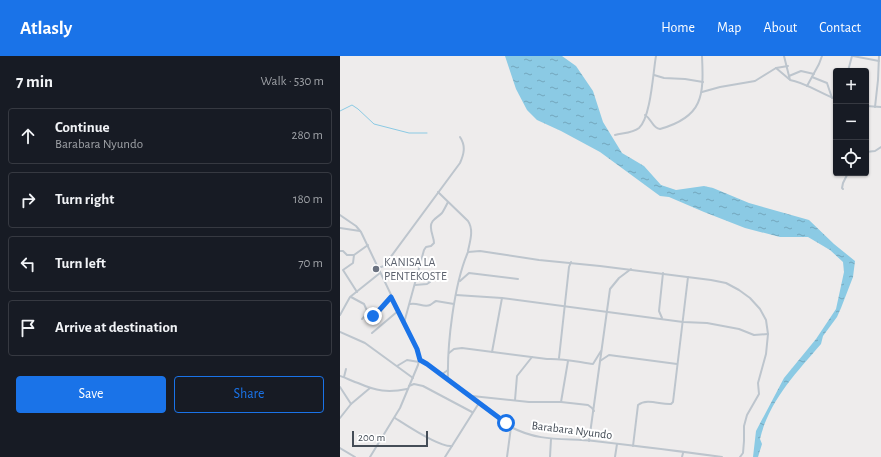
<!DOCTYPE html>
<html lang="en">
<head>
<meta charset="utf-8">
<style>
  :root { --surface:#171b24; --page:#20242c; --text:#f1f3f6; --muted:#9ea1a6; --line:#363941; --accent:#1a73e8 }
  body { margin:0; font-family:"Alegreya Sans",sans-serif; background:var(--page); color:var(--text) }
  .controls { position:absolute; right:12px; top:12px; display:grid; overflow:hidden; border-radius:4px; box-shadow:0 1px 3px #0004 }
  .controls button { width:36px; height:36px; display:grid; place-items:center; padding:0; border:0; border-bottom:1px solid var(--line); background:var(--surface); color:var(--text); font:20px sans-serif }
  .scale { position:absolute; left:12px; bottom:10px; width:76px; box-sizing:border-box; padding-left:4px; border:2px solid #454d57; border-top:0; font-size:11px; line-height:14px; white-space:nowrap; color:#454d57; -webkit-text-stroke:3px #fff; paint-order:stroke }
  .stop { position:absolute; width:12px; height:12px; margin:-9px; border:3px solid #1a73e8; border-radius:50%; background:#fff }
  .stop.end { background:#1a73e8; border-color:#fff; box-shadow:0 1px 4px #0008 }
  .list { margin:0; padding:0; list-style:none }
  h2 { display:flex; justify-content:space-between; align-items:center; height:52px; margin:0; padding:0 16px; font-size:17px }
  h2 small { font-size:13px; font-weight:400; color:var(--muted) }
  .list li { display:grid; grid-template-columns:26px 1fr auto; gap:12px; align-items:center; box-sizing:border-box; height:56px; margin:0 8px 8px; padding:0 8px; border:1px solid var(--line); border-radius:4px }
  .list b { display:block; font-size:15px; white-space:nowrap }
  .list p { margin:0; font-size:13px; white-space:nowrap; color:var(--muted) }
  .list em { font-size:13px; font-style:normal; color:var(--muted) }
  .actions { display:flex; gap:8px; padding:12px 16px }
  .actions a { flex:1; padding:9px 0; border:1px solid var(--accent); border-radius:4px; text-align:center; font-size:14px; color:var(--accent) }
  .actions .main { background:var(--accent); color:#fff }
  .icon { flex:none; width:22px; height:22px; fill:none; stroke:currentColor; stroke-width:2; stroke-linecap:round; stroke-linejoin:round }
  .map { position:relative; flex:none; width:541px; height:401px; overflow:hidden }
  header { display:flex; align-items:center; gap:24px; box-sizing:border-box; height:56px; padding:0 20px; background:var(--accent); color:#fff }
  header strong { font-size:19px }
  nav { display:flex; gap:22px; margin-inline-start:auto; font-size:14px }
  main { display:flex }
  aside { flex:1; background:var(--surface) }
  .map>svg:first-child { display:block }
</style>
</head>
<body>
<header>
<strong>Atlasly</strong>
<nav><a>Home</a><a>Map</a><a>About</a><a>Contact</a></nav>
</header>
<main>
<aside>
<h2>7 min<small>Walk · 530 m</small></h2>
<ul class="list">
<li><svg class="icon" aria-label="ahead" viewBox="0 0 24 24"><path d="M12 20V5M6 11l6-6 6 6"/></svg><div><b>Continue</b><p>Barabara Nyundo</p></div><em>280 m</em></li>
<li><svg class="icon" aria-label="right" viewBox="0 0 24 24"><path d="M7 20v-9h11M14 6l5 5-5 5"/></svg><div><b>Turn right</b></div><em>180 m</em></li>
<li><svg class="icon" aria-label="left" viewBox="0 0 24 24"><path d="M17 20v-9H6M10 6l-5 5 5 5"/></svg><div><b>Turn left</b></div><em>70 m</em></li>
<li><svg class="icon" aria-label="arrive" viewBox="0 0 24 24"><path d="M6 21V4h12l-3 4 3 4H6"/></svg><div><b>Arrive at destination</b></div></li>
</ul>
<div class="actions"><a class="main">Save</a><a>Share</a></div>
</aside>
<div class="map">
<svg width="541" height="401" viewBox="0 0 541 401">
  <defs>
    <pattern id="water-ripples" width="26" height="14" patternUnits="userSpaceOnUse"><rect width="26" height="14" fill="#8bcae4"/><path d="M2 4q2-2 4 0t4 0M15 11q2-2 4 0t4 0" fill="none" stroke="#73a6bc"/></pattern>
  </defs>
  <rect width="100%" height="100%" fill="#eeecec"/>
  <path fill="url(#water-ripples)" d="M165,0H222L236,10L253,35L263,66L282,97L304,110L321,129L336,134L364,130L373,132L409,147L469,164L494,188L515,205L513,221L501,252L497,261L483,280L481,288C456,317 429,345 420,383L422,388L418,401H413L416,375L444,322L476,283L496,253L504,216L503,206L490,194L468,181H440L405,172L364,156L329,141L320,140L260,96L221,75L197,64L187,54L176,33Z"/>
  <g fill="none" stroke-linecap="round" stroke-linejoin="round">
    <path stroke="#8bcae4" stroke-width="1" d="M0,55L12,49L18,53L34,68L69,77H87"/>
    <g stroke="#bdc5cd" stroke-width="2">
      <path d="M444,0L450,24C464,26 482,38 496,43"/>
      <path d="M513,0L539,5"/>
      <path d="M436,12L449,23"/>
      <path d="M508,15L512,0"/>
      <path d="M314,19L324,22L345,23L363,26"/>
      <path d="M449,20L461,15L474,18"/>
      <path d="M472,21L487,27L492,42"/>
      <path d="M467,30L479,8L482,0"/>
      <path d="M362,36L380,31L415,25L436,12L448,10"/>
      <path d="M526,50L541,51"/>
      <path d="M535,51L538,24L539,0"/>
      <path d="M305,59C312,63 312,72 320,73C363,61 364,40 362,0"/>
      <path d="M275,79C283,77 293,77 299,72C311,61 313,16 316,0"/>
      <path d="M526,96L535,95L541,91"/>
      <path d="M503,133L502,132L503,127L508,117"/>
      <path d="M98,136L128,165C134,174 130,185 128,195"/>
      <path d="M0,159L16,170L21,176L77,293L79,304L78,309L60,352L30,401"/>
      <path d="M0,172L20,175"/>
      <path d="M0,195H3L7,199H14"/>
      <path d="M38,212L44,210L120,107C124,98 126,90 120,81"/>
      <path d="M77,224L93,225"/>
      <path d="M120,225L129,217L178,223"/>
      <path d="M75,229L87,228L90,226"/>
      <path d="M17,236L3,214L13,207L14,199L28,189"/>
      <path d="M116,239L162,242L343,266L367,267L399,273L414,279L428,278"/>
      <path d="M11,241L24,248L28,257"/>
      <path d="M70,248C77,246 84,252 90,249C92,248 94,246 96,245L114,248"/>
      <path d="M0,259L10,241L40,217"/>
      <path d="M322,262L319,255L323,217"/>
      <path d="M22,263L28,257L33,260L35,259L51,241"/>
      <path d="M64,267L84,194L86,191L91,190L94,187C94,182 91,177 91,172C90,164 97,162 102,157C104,154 106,150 108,146"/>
      <path d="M0,276L25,287L73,322"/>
      <path d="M32,277L58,255"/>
      <path d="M152,296L162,242"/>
      <path d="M109,297L114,293L122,292L207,303C222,302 238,306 253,308L261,295"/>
      <path d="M219,302L229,211L231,206"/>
      <path d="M79,304L87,308L171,371C199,386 224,382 254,385C297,390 339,395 382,401"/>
      <path d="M260,305L269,299L337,308"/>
      <path d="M57,310L67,304L79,306"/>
      <path d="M101,319L108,314"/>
      <path d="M0,320C7,322 11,325 18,327C36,335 48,337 67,333"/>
      <path d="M4,321L6,313"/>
      <path d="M108,324C107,288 114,228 128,196L140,195L199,204L260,210L371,224L386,227L399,234L410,242L420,253L426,264L428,278L426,298L418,327L419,338L407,359L404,370V385L403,397L400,401"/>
      <path d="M69,330L74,328L83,330L132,356"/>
      <path d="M0,331L11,348"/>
      <path d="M132,340L189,346H221L248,349L252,352L254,355"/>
      <path d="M175,344L177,320L192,301"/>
      <path d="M221,346L228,305"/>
      <path d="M0,362L11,348L30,332"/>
      <path d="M55,362C66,369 100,392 112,390"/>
      <path d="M249,385L270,233L279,222L291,213"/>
      <path d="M293,390L298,349C307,342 321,349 331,348L333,346L348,221"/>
      <path d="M0,392L15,401"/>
      <path d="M105,401L139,347"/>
      <path d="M167,401L171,371"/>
      <path d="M210,401L211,383"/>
      <path d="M275,401L277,388"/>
      <path d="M342,401L343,397"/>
    </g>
  </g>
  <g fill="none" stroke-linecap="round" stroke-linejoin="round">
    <path stroke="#1a73e8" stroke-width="5" d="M33,260L35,259L51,241L77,293L80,304L87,308L166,367"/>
  </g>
  <circle fill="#6b7280" stroke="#fff" stroke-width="1.5" cx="36" cy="213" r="4"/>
  <g text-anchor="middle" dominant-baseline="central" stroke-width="4" stroke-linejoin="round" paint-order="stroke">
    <g font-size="12" fill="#5b616d" stroke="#fff" text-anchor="start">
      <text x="44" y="206">KANISA LA<tspan x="44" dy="14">PENTEKOSTE</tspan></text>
    </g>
    <g font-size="12" fill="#454d57" stroke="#fff">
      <text transform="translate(232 374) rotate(7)">Barabara Nyundo</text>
    </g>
  </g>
</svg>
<div class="controls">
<button>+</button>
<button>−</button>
<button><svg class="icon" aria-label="locate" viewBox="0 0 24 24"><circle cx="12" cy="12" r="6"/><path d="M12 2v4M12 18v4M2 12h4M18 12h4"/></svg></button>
</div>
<div class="scale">200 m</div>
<div class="stop" style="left:166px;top:367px"></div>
<div class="stop end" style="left:33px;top:260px"></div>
</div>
</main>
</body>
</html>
